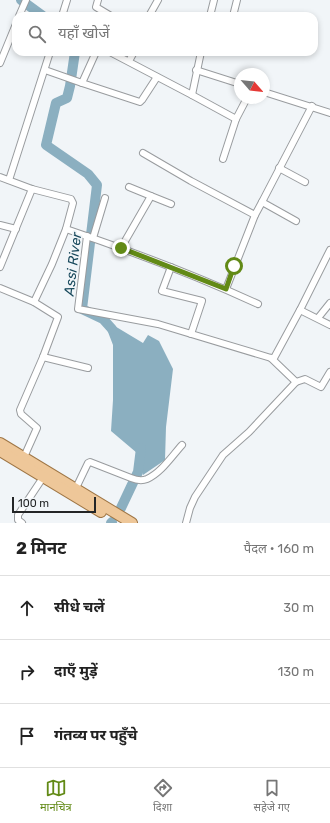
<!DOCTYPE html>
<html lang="hi">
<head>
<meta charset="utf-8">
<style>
  :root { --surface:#fff; --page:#f6f6f6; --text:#222; --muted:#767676; --line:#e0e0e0; --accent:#628a16 }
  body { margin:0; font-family:Rubik,"Noto Sans Devanagari",sans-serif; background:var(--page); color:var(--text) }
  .compass { position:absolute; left:234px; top:68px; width:36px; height:36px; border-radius:50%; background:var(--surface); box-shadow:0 2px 6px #0003; rotate:118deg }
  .scale { position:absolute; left:12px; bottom:10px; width:84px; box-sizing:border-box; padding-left:4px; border:2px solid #232526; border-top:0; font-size:11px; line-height:14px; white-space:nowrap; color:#232526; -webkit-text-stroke:3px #f1f5f8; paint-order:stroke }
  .stop { position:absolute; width:12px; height:12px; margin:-9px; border:3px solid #628a16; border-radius:50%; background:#fff }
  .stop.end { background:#628a16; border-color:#fff; box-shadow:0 1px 4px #0008 }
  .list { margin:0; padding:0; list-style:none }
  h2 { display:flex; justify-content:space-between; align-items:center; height:52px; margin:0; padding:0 16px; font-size:17px }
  h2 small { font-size:13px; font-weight:400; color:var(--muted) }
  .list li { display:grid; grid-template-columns:26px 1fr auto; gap:12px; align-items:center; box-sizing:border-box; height:64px; padding:0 16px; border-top:1px solid var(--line) }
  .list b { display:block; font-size:15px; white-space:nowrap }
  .list em { font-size:13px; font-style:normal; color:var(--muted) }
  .icon { flex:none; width:22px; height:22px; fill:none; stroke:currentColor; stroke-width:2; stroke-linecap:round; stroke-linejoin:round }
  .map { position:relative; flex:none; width:330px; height:523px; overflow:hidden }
  .search { position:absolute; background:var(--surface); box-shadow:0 2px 6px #0003; left:12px; right:12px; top:12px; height:44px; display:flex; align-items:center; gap:10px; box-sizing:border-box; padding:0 14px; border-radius:12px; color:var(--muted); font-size:15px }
  .sheet { height:244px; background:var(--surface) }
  nav { display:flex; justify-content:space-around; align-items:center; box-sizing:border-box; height:56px; border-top:1px solid var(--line); background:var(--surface); font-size:11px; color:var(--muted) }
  nav a { display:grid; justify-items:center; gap:2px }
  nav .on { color:var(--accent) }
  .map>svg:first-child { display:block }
</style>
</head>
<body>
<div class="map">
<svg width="330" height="523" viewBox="0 0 330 523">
  <rect width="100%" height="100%" fill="#f1f5f8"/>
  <path fill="#8bafc0" d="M103,319L143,343L148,335L159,341L173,369L166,427L165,460L143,475L137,453L111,431L113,400V345Z"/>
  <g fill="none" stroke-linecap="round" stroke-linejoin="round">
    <g stroke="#8bafc0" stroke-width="10">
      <path d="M21,0L43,16"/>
      <path d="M75,52L70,86L67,98L56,103L46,145L88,174L97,185L82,309L103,319L112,329"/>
      <path d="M121,508L138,472L141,448"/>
      <path d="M111,523L112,522"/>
    </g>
    <g stroke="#999c9f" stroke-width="8">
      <g id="minor">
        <path d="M98,0L96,7L111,16"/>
        <path d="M19,16L26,0"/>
        <path d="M62,16L67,0"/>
        <path d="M149,16L158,0"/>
        <path d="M210,16L214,0"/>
        <path d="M233,16L237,0"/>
        <path d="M110,52L192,95L201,52"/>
        <path d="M129,61L134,52"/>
        <path d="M0,63L16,24"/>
        <path d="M45,70L82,83L96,52"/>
        <path d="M196,70L240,84"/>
        <path d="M82,83L140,102L142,100L157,77"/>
        <path d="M264,92L330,113"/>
        <path d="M192,95L236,119"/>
        <path d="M143,153L191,181L255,215L262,202"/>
        <path d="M223,159L236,119L247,98"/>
        <path d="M279,168L305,182"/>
        <path d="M0,177L32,189L71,199L73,203L66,229L52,264L34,302"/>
        <path d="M9,180L50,52"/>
        <path d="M129,187L151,196"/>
        <path d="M296,221L262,202L312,106"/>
        <path d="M0,225L16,229"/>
        <path d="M66,229C131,251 195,275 258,304"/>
        <path d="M87,236L78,309L158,324L271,358H274L300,310L330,250"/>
        <path d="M93,238L105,198"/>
        <path d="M121,248L151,196L171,204"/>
        <path d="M0,267L32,189"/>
        <path d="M171,267L162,291L202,301L191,334"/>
        <path d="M0,288L34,302L58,317L43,357L20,410L21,414L37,428L24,457"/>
        <path d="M226,289L255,215"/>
        <path d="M300,310L330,325"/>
        <path d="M318,318L330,303"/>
        <path d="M43,357L88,368"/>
        <path d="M296,382L305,379L321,387L330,372"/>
        <path d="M76,488L88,463L90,462L131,478C136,480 142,481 147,479C161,473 172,456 182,445"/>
        <path d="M22,523L18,520V515L44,476"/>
        <path d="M186,523L190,508L195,497L223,455L249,432L296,382L271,358"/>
      </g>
    </g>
    <g stroke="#9f7645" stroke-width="12">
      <g id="primary">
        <path d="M0,443L132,523"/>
        <path d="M0,451L101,512"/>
      </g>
    </g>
    <use href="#minor" stroke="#fff" stroke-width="6"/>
    <use href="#primary" stroke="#eec799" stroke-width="10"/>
  </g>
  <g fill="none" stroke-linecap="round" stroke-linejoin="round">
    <path stroke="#628a16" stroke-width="5" d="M121,248L226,289L234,266"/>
  </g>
  <g text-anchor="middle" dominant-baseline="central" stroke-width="3.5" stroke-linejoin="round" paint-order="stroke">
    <g font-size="14" font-style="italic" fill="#17485b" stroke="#f1f5f8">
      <text transform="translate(73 264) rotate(-83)">Assi River</text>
    </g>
  </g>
</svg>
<svg class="compass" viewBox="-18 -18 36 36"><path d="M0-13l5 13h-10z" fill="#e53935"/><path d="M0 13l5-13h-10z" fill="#767676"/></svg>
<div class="scale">100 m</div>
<div class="stop" style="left:234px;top:266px"></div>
<div class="stop end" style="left:121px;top:248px"></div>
<div class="search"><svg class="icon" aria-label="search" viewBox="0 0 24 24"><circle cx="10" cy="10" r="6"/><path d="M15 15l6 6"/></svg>यहाँ खोजें</div>
</div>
<section class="sheet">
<h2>2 मिनट<small>पैदल · 160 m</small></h2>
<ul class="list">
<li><svg class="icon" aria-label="ahead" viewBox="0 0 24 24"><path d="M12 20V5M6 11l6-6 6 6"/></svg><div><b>सीधे चलें</b></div><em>30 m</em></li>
<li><svg class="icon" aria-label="right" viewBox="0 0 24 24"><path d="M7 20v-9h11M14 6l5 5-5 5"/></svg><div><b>दाएँ मुड़ें</b></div><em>130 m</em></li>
<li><svg class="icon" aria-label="arrive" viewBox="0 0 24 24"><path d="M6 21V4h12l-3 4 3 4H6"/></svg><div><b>गंतव्य पर पहुँचे</b></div></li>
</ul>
</section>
<nav>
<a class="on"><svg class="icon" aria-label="map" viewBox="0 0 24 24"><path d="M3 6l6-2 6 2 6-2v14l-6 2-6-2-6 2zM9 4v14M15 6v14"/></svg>मानचित्र</a>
<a><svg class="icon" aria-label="directions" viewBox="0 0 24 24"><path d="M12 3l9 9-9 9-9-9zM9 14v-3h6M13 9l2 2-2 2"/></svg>दिशा</a>
<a><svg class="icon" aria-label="saved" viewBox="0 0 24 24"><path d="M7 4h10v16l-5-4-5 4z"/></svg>सहेजे गए</a>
</nav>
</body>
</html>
